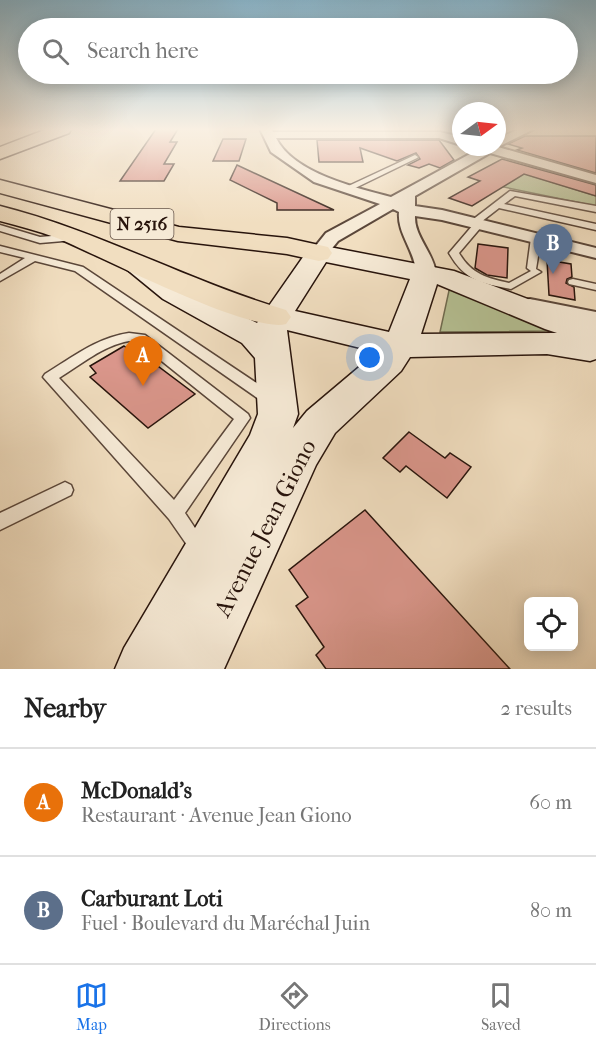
<!DOCTYPE html>
<html lang="en">
<head>
<meta charset="utf-8">
<style>
  :root { --surface:#fff; --page:#f6f6f6; --text:#222; --muted:#767676; --line:#e0e0e0; --accent:#1a73e8 }
  body { margin:0; font-family:"IM FELL French Canon",serif; background:var(--page); color:var(--text) }
  .controls { position:absolute; right:18px; bottom:18px; display:grid; overflow:hidden; border-radius:9px; box-shadow:0 3px 15px #0003 }
  .controls button { width:54px; height:54px; display:grid; place-items:center; padding:0; border:0; border-bottom:2px solid var(--line); background:var(--surface); color:var(--text); font:30px sans-serif }
  .compass { position:absolute; left:452px; top:102px; width:54px; height:54px; border-radius:50%; background:var(--surface); box-shadow:0 3px 15px #0003; rotate:75deg }
  .you { position:absolute; left:370px; top:358px; width:21px; height:21px; margin:-15px; border:4px solid #fff; border-radius:50%; background:#1a73e8; box-shadow:0 0 0 9px #1a73e833 }
  .badge { display:grid; place-items:center; width:39px; height:39px; border-radius:50%; background:var(--accent); color:#fff; font-size:20px; font-weight:700 }
  .pin { position:absolute; translate:-50% -50px; filter:drop-shadow(0 2px 3px #0008) }
  .pin::after { content:''; position:absolute; top:32px; width:21px; height:18px; background:inherit; clip-path:polygon(0 0,100% 0,50% 100%) }
  .list { margin:0; padding:0; list-style:none }
  h2 { display:flex; justify-content:space-between; align-items:center; height:78px; margin:0; padding:0 24px; font-size:26px }
  h2 small { font-size:20px; font-weight:400; color:var(--muted) }
  .list li { display:grid; grid-template-columns:39px 1fr auto; gap:18px; align-items:center; box-sizing:border-box; height:108px; padding:0 24px; border-top:2px solid var(--line) }
  .list b { display:block; font-size:22px; white-space:nowrap }
  .list p { margin:0; font-size:20px; white-space:nowrap; color:var(--muted) }
  .list em { font-size:20px; font-style:normal; color:var(--muted) }
  .icon { flex:none; width:33px; height:33px; fill:none; stroke:currentColor; stroke-width:2; stroke-linecap:round; stroke-linejoin:round }
  .map { position:relative; flex:none; width:596px; height:669px; overflow:hidden }
  .search { position:absolute; background:var(--surface); box-shadow:0 3px 15px #0003; left:18px; right:18px; top:18px; height:66px; display:flex; align-items:center; gap:15px; box-sizing:border-box; padding:0 21px; border-radius:33px; color:var(--muted); font-size:22px }
  .sheet { height:294px; background:var(--surface) }
  nav { display:flex; justify-content:space-around; align-items:center; box-sizing:border-box; height:84px; border-top:2px solid var(--line); background:var(--surface); font-size:16px; color:var(--muted) }
  nav a { display:grid; justify-items:center; gap:3px }
  nav .on { color:var(--accent) }
  .map>svg:first-child { display:block }
</style>
</head>
<body>
<div class="map">
<svg width="596" height="669" viewBox="0 0 596 669">
  <rect width="100%" height="100%" fill="#f1dec0"/>
  <filter id="stains"><feTurbulence type="fractalNoise" baseFrequency=".00333" numOctaves="4"/><feColorMatrix values="0 0 0 0 .2 0 0 0 0 .09 0 0 0 0 .02 0 0 0 .5 -.17"/></filter>
  <radialGradient id="worn" r=".72"><stop offset=".6" stop-color="#630" stop-opacity="0"/><stop offset="1" stop-color="#630" stop-opacity=".3"/></radialGradient>
  <g fill="#b6c295" stroke="#6f6b50" stroke-width="1.5">
    <path d="M513,170L596,196V206L489,184Z"/>
    <path d="M450,286L553,331L440,332Z"/>
  </g>
  <g fill="#da968b" stroke="#28140c" stroke-width="1.5">
    <path d="M156,129H178L170,142H177L164,164H174L164,181H120Z"/>
    <path d="M525,136H596V173L517,150L522,148L508,144Z"/>
    <path d="M223,139H246L239,161H213Z"/>
    <path d="M317,140H439L454,160L440,168L429,164L419,168L408,165L420,159L416,153L397,161L360,148L363,162H319Z"/>
    <path d="M502,159L596,185V196L524,174L472,206L449,198L480,181L468,177Z"/>
    <path d="M237,165L334,210H277V203L230,180Z"/>
    <path d="M478,244L508,248L507,278L487,275L475,268Z"/>
    <path d="M547,260L571,264L572,277L567,279L566,283L574,287L575,300L549,295Z"/>
    <path d="M124,346L131,351L135,349L195,394L148,428L90,377L96,373L90,366Z"/>
    <path d="M409,432L445,458L450,453L471,467L447,498L406,466L400,472L383,458Z"/>
    <path d="M365,510L510,669H326L316,655L324,647L296,606L308,597L289,570Z"/>
  </g>
  <g fill="none" stroke-linecap="round" stroke-linejoin="round">
    <g stroke="#5a4639" stroke-width="3">
      <g id="service">
        <path d="M415,155L418,157L417,158L349,191L342,189Z"/>
        <path d="M510,191L596,206V212L515,196L504,204L596,224V230L499,208L481,222L483,224L482,226L459,253C471,274 487,278 509,283L531,271L527,268L531,238L536,235L541,238L536,269L541,272L511,289C481,283 465,281 449,253L473,225L470,223L471,221Z"/>
        <path d="M0,225L40,237L75,234L80,237L75,240L40,243L0,231Z"/>
        <path d="M0,246L83,267L273,394L275,398L273,402L268,403L263,402L75,271L35,261L0,281V274L25,258L0,252Z"/>
        <path d="M573,279L596,284V290L569,284L568,282L569,280Z"/>
        <path d="M129,333L145,335L248,414L250,418L185,513L209,549L206,555L200,558L194,555L169,519L43,377L45,374C73,357 96,338 129,333ZM129,341L138,342L234,419L174,500L59,378C82,364 102,346 129,341Z"/>
        <path d="M65,482L71,485L73,490L71,495L0,530V513Z"/>
      </g>
    </g>
    <g stroke="#5a4639" stroke-width="4">
      <g id="minor">
        <path d="M260,129H272L273,132H440L461,137V145L439,138H276C293,173 357,188 391,197L479,149L477,147H497V139L519,129H534L498,147L596,175V183L490,153L415,196V206L442,210L596,248V258L442,220L415,216C414,236 433,252 436,273L426,279L416,273C415,250 397,234 399,212L393,209L338,241L325,257H313L310,253L326,233L380,204L314,182L271,152Z"/>
        <path d="M530,299L596,312V326L523,310L520,305L523,300Z"/>
      </g>
    </g>
    <g stroke="#28140c" stroke-width="3">
      <path id="secondary" d="M319,245L454,271L567,314L596,322V359L590,361L547,354L410,357L401,371L335,433L316,465L224,669H115L124,648L250,435L258,414L255,358L242,343L163,299L119,263L123,257L133,255L143,257L183,287L257,323L310,247ZM326,262L410,279L389,332L295,311ZM437,284L545,329L557,333L421,334ZM287,330L377,352L307,411L293,428L298,414Z"/>
    </g>
    <g stroke="#28140c" stroke-width="3">
      <g id="trunk">
        <path d="M0,180L179,227L287,238L328,247L332,253L328,259L319,261L287,254L178,241L0,193Z"/>
        <path d="M0,206C99,231 188,281 286,310L291,317L286,324C249,334 101,256 57,238C38,231 19,226 0,221Z"/>
      </g>
    </g>
    <g stroke="#28140c" stroke-width="3">
      <path id="motorway" d="M47,129H71L69,133L0,159V147Z"/>
    </g>
    <use href="#service" fill="#f6ead6" fill-rule="evenodd"/>
    <use href="#minor" fill="#f6ead6" fill-rule="evenodd"/>
    <use href="#secondary" fill="#f6ead6" fill-rule="evenodd"/>
    <use href="#trunk" fill="#f1dec0" fill-rule="evenodd"/>
    <use href="#motorway" fill="#f1dec0" fill-rule="evenodd"/>
  </g>
  <linearGradient id="sky" x2="0" y2="1"><stop stop-color="#89b8d0"/><stop offset="0.58" stop-color="#f9f0e3"/><stop offset="1" stop-color="#f9f0e3" stop-opacity="0"/></linearGradient>
  <rect width="596" height="223" fill="url(#sky)"/>
  <g text-anchor="middle" dominant-baseline="central" stroke-width="4.5" stroke-linejoin="round" paint-order="stroke">
    <rect fill="#f6ead6" stroke="#665449" stroke-width="1.5" x="110.5" y="209" width="63" height="30" rx="4.5"/>
    <g font-size="18" font-weight="bold" fill="#28140c">
      <text x="142" y="224">N 2516</text>
    </g>
    <g font-size="24" fill="#28140c" stroke="#f6ead6">
      <text transform="translate(265 528) rotate(-63)">Avenue Jean Giono</text>
    </g>
  </g>
  <rect width="100%" height="100%" filter="url(#stains)"/>
  <rect width="100%" height="100%" fill="url(#worn)"/>
</svg>
<div class="controls">
<button><svg class="icon" aria-label="locate" viewBox="0 0 24 24"><circle cx="12" cy="12" r="6"/><path d="M12 2v4M12 18v4M2 12h4M18 12h4"/></svg></button>
</div>
<svg class="compass" viewBox="-18 -18 36 36"><path d="M0-13l5 13h-10z" fill="#e53935"/><path d="M0 13l5-13h-10z" fill="#767676"/></svg>
<div class="you"></div>
<div class="pin badge" style="left:143px;top:386px;background:#e8710a">A</div>
<div class="pin badge" style="left:553px;top:274px;background:#5c6f8a">B</div>
<div class="search"><svg class="icon" aria-label="search" viewBox="0 0 24 24"><circle cx="10" cy="10" r="6"/><path d="M15 15l6 6"/></svg>Search here</div>
</div>
<section class="sheet">
<h2>Nearby<small>2 results</small></h2>
<ul class="list">
<li><span class="badge" style="background:#e8710a">A</span><div><b>McDonald's</b><p>Restaurant · Avenue Jean Giono</p></div><em>60 m</em></li>
<li><span class="badge" style="background:#5c6f8a">B</span><div><b>Carburant Loti</b><p>Fuel · Boulevard du Maréchal Juin</p></div><em>80 m</em></li>
</ul>
</section>
<nav>
<a class="on"><svg class="icon" aria-label="map" viewBox="0 0 24 24"><path d="M3 6l6-2 6 2 6-2v14l-6 2-6-2-6 2zM9 4v14M15 6v14"/></svg>Map</a>
<a><svg class="icon" aria-label="directions" viewBox="0 0 24 24"><path d="M12 3l9 9-9 9-9-9zM9 14v-3h6M13 9l2 2-2 2"/></svg>Directions</a>
<a><svg class="icon" aria-label="saved" viewBox="0 0 24 24"><path d="M7 4h10v16l-5-4-5 4z"/></svg>Saved</a>
</nav>
</body>
</html>
